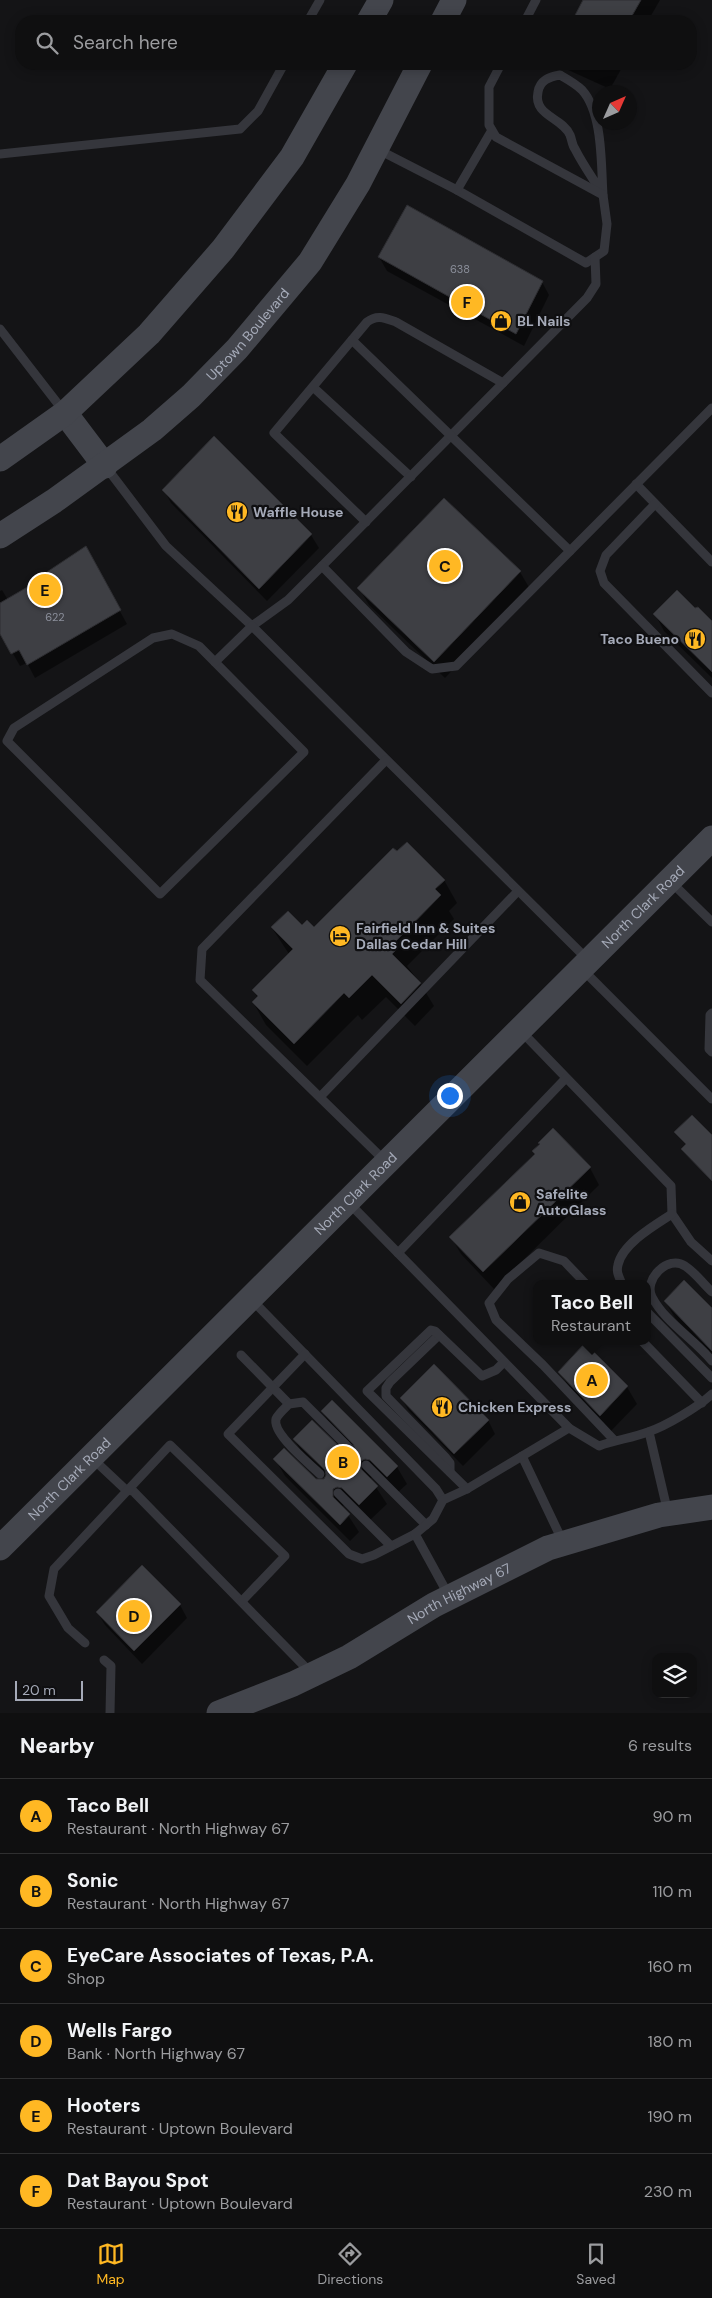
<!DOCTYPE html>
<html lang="en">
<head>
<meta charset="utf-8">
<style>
  :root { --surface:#0f0f10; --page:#181819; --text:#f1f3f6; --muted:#9b9c9f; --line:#2f2f30; --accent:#ffb823 }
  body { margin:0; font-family:"DM Sans",sans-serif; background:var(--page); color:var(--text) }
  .controls { position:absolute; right:15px; bottom:15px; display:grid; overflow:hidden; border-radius:10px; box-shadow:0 2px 12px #0003 }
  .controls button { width:45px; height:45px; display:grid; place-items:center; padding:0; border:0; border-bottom:1px solid var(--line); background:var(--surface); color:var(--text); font:25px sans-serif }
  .compass { position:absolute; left:592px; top:85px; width:45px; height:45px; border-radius:50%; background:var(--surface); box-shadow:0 2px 12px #0003; rotate:45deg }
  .scale { position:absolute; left:15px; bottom:12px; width:68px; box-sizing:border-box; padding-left:5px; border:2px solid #a5aab8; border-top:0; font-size:14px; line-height:18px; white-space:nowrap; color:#a5aab8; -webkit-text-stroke:4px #0f0f11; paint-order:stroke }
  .you { position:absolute; left:449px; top:1095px; width:18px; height:18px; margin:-12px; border:4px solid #fff; border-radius:50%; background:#1a73e8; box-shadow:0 0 0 8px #1a73e833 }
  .badge { display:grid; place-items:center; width:32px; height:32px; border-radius:50%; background:var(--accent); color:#111; font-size:16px; font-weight:700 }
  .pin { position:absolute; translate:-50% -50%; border:2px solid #fff; box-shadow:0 1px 5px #0006 }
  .popup { position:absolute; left:533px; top:1280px; width:118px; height:65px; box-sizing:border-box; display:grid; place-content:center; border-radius:10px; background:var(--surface); filter:drop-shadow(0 1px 4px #0005); font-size:16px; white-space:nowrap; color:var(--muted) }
  .popup b { font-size:19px; color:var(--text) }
  .popup::after { content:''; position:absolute; left:50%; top:100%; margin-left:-10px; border:10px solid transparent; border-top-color:var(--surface) }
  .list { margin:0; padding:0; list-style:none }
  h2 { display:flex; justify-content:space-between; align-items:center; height:65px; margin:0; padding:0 20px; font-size:21px }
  h2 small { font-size:16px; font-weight:400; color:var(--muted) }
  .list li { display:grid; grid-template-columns:32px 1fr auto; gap:15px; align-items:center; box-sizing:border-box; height:75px; padding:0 20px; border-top:1px solid var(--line) }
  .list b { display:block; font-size:19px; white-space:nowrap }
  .list p { margin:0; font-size:16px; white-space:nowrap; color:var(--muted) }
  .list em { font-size:16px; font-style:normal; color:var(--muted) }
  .icon { flex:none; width:28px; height:28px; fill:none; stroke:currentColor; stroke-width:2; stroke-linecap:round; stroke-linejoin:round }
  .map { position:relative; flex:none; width:712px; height:1713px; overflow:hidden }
  .search { position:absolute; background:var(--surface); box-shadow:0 2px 12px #0003; left:15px; right:15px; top:15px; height:55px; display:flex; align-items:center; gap:12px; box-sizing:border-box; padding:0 18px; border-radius:20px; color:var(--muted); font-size:19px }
  .sheet { height:515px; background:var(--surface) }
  nav { display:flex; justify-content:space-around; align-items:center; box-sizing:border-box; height:70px; border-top:1px solid var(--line); background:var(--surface); font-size:14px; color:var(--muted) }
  nav a { display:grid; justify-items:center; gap:2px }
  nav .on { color:var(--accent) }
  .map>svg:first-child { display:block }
</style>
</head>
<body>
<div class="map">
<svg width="712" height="1713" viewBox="0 0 712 1713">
  <rect width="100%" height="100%" fill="#141416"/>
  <g fill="#0007">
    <path d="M585,0H660L648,21H573Z"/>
    <path d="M564,64H624L610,89L566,69Z"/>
    <path d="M379,257L542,282L549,295L524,346L387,271Z"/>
    <path d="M164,490L311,535L319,548L267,601L171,503Z"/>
    <path d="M85,548L127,624L35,678L27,663L20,666L0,631V591L2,590L8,600L50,575Z"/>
    <path d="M520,572L530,589L445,678L369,605L359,588Z"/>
    <path d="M695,610L712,623V678L664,631L655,614Z"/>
    <path d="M444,880L457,903L449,911L454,919L407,966L420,983L434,1006L415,1026L386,997L362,1020L358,1015L307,1066L266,1025L253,1002L258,998L253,990L289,954L272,928L302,927L314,929Z"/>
    <path d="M590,1168L599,1185L494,1289L461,1254L451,1237Z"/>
    <path d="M665,1301L712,1310V1356L675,1318Z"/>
    <path d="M560,1372L627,1387L637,1404L610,1432L570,1389Z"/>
    <path d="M401,1398L488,1420L495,1434L463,1466L409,1411Z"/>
    <path d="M332,1402L397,1467L407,1484L397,1493L375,1476L370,1478L387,1504L369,1521L347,1504L342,1506L359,1532L350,1541L285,1476L275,1459L315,1480H325L326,1478L304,1456L294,1439L344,1454H354L355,1451L332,1428L322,1411Z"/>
    <path d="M180,1605L187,1618L142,1664L105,1625L97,1612Z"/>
  </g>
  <g fill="#3e3f44" stroke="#2e2e32">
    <path d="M583,0H641L629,21H572Z"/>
    <path d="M407,205L543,281L516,334L378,257Z"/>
    <path d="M214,436L312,534L259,589L162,490Z"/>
    <path d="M444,498L521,571L434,662L357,588Z"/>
    <path d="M86,546L121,610L27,665L19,650L11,654L0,634V603L48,575L47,572Z"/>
    <path d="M677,590L695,608L698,607L712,621V672L653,614Z"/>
    <path d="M407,842L445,880L435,889L441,895L393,944L398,948L392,954L421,983L401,1004L372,975L349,998L344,993L294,1044L252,1002L258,996L252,990L293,949L271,927L288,911L302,925L307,920L314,927L393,848L397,851Z"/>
    <path d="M692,1115L712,1135V1181L681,1149L686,1144L674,1132Z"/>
    <path d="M553,1128L591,1167L483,1272L449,1237L535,1154L532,1151L540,1144L538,1143Z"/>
    <path d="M684,1280L712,1308V1351L664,1301Z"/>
    <path d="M585,1343L628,1386L600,1416L558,1372Z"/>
    <path d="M434,1364L489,1420L454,1454L400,1398Z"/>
    <path d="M332,1400L398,1466L387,1477L370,1460L365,1459L361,1461V1469L378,1486L359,1505L342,1488L337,1487L333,1489V1497L350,1514L340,1525L273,1459L284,1448L316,1479H324L326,1475L325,1470L293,1439L312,1420L345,1452L353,1453L355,1449L353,1444L321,1411Z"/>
    <path d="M142,1565L181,1604L134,1651L96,1612Z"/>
  </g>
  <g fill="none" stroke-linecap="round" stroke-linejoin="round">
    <g stroke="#35363c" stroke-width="9">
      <path d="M308,21L320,0"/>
      <path d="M525,21L536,0"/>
      <path d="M560,75C567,79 576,84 582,90C603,113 601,165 603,195C594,180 583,165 575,149C572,145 572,140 570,135C562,117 533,116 538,92C540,80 549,77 560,75Z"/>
      <path d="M492,130L457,190L586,263L604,251L607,224L603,195L496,137L489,125V87L501,64"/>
      <path d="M377,149L457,190"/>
      <path d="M0,154L240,129L258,111L284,64"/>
      <path d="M0,329L65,413"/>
      <path d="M313,387L411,477"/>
      <path d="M106,467L166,546L252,626L288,600L322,566L587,298L596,284L595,257"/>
      <path d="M636,484L712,562"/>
      <path d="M655,504L606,555L600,571L604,583L712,693"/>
      <path d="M366,522L274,433L367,322C377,314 385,318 396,322L503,383"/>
      <path d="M570,551L712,408"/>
      <path d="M322,566L406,652L432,669L456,666L570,551L352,340"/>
      <path d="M172,634L199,646L304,752L160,894L7,741L14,728L153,638Z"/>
      <path d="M215,662L252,626L587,959"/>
      <path d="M670,881L712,922"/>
      <path d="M583,970L712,1099"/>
      <path d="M712,1013L710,1015L709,1049L712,1052"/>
      <path d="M520,1030L671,1186L672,1214L691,1242L712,1261"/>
      <path d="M566,1078L398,1253L569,1428"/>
      <path d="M320,1097L518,891"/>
      <path d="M385,1161L200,980L202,949L386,760"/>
      <path d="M348,1202L398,1253"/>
      <path d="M586,1284L564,1261L539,1253L508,1279L489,1303L496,1320L543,1365L614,1440"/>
      <path d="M622,1284C619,1277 616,1272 618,1265C622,1244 655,1225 672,1214"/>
      <path d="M712,1292C703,1284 695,1272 685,1266C668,1254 643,1280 652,1297C665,1322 694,1339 712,1361"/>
      <path d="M252,1300L436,1489L443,1500"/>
      <path d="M647,1312L712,1378"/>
      <path d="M439,1335L390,1382L386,1388V1396L446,1458L450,1463V1472"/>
      <path d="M642,1341L702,1403"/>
      <path d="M305,1354L228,1434L349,1554L362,1559L374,1555L415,1534"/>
      <path d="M241,1355L289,1404"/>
      <path d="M649,1432L668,1513"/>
      <path d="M522,1456L563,1542"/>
      <path d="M93,1459L126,1490L133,1491L311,1673"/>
      <path d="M366,1465L426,1525"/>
      <path d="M320,1474C310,1464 272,1434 276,1419C278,1414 285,1408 289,1404L303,1402L349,1448"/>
      <path d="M467,1489L367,1391L431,1330L435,1331L482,1376L496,1370L504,1362"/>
      <path d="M338,1493L391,1546"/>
      <path d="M449,1596L415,1534L433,1519L443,1500L467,1489L569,1428L599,1446C615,1440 632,1438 648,1432C666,1426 698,1407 712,1394"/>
      <path d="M85,1643L68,1628L49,1596L54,1569L170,1445L285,1556L242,1601"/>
      <path d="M104,1660L111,1666L110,1713"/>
    </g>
    <g stroke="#43454c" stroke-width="25">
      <path d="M369,21L381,0"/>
      <path d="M443,21L454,0"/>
      <path d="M65,413L105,466"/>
      <path d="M0,459L65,413L149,334L223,249L292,157L345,64"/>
      <path id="s1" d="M0,536L54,501L152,430L191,396L237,349L310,262L358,184L420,64"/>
      <path id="s2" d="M0,1548L712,838"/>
      <path id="s3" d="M219,1713L293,1684L349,1657L434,1605L548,1548L659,1515L712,1507"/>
    </g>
  </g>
  <defs>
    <g id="shop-disc" transform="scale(1.125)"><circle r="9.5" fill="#ffb823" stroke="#0f0f11"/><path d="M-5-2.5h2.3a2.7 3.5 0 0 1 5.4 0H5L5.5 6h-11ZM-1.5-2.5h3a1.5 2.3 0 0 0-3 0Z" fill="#111"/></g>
    <g id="restaurant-disc" transform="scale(1.125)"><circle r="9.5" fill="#ffb823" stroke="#0f0f11"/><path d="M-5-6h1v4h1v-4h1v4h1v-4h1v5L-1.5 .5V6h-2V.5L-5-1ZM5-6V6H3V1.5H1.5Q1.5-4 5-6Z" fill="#111"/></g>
    <g id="hotel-disc" transform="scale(1.125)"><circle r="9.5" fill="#ffb823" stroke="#0f0f11"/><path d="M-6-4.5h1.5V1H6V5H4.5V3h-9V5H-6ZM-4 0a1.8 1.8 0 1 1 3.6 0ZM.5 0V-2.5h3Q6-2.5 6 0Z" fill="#111"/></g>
  </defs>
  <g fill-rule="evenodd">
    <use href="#shop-disc" x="501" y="321"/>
    <use href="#restaurant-disc" x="237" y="512"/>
    <use href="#restaurant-disc" x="695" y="639"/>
    <use href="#hotel-disc" x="340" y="936"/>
    <use href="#shop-disc" x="520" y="1202"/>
    <use href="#restaurant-disc" x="442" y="1407"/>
  </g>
  <g text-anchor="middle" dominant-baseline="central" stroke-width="4.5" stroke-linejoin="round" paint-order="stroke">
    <g font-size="11" fill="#8b8f9b">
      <text x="460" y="269">638</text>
      <text x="55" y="617">622</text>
    </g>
    <g font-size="14" font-weight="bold" fill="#a5aab8" stroke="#0f0f11" text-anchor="start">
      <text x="517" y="321">BL Nails</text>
      <text x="253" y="512">Waffle House</text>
      <text x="679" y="639" text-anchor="end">Taco Bueno</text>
      <text x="356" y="928">Fairfield Inn &amp; Suites<tspan x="356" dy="16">Dallas Cedar Hill</tspan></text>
      <text x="536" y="1194">Safelite<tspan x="536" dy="16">AutoGlass</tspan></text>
      <text x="458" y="1407">Chicken Express</text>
    </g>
    <g font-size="14" fill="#a5aab8" stroke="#0f0f11">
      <text stroke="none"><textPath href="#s1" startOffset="321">Uptown Boulevard</textPath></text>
      <text stroke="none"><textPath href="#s2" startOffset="908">North Clark Road</textPath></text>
      <text stroke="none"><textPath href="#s2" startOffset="502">North Clark Road</textPath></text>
      <text stroke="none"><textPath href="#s2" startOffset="98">North Clark Road</textPath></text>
      <text stroke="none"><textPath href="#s3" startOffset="269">North Highway 67</textPath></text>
    </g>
  </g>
</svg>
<div class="controls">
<button><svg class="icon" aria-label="layers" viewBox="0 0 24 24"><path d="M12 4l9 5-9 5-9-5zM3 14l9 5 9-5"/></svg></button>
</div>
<svg class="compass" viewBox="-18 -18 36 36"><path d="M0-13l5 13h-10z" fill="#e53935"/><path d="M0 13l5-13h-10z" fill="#9b9c9f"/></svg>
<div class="scale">20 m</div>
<div class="you"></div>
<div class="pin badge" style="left:592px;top:1380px">A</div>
<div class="popup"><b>Taco Bell</b>Restaurant</div>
<div class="pin badge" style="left:343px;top:1462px">B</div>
<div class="pin badge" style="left:445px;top:566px">C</div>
<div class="pin badge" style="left:134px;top:1616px">D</div>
<div class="pin badge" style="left:45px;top:590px">E</div>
<div class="pin badge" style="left:467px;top:302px">F</div>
<div class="search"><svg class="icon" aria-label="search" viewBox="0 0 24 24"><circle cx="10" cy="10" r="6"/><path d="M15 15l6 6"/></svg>Search here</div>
</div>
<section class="sheet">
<h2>Nearby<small>6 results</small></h2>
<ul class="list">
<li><span class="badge">A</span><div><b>Taco Bell</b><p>Restaurant · North Highway 67</p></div><em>90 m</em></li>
<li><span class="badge">B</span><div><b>Sonic</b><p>Restaurant · North Highway 67</p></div><em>110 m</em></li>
<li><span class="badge">C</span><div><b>EyeCare Associates of Texas, P.A.</b><p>Shop</p></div><em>160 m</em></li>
<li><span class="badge">D</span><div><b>Wells Fargo</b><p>Bank · North Highway 67</p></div><em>180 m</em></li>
<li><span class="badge">E</span><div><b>Hooters</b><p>Restaurant · Uptown Boulevard</p></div><em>190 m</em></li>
<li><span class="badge">F</span><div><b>Dat Bayou Spot</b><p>Restaurant · Uptown Boulevard</p></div><em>230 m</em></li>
</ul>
</section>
<nav>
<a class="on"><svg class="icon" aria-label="map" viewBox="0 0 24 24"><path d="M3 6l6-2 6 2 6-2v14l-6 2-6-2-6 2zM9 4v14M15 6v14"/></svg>Map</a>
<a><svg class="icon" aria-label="directions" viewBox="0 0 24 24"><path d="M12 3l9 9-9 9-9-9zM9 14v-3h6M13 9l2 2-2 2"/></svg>Directions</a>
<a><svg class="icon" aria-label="saved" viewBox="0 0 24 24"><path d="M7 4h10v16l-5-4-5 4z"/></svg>Saved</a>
</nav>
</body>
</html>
